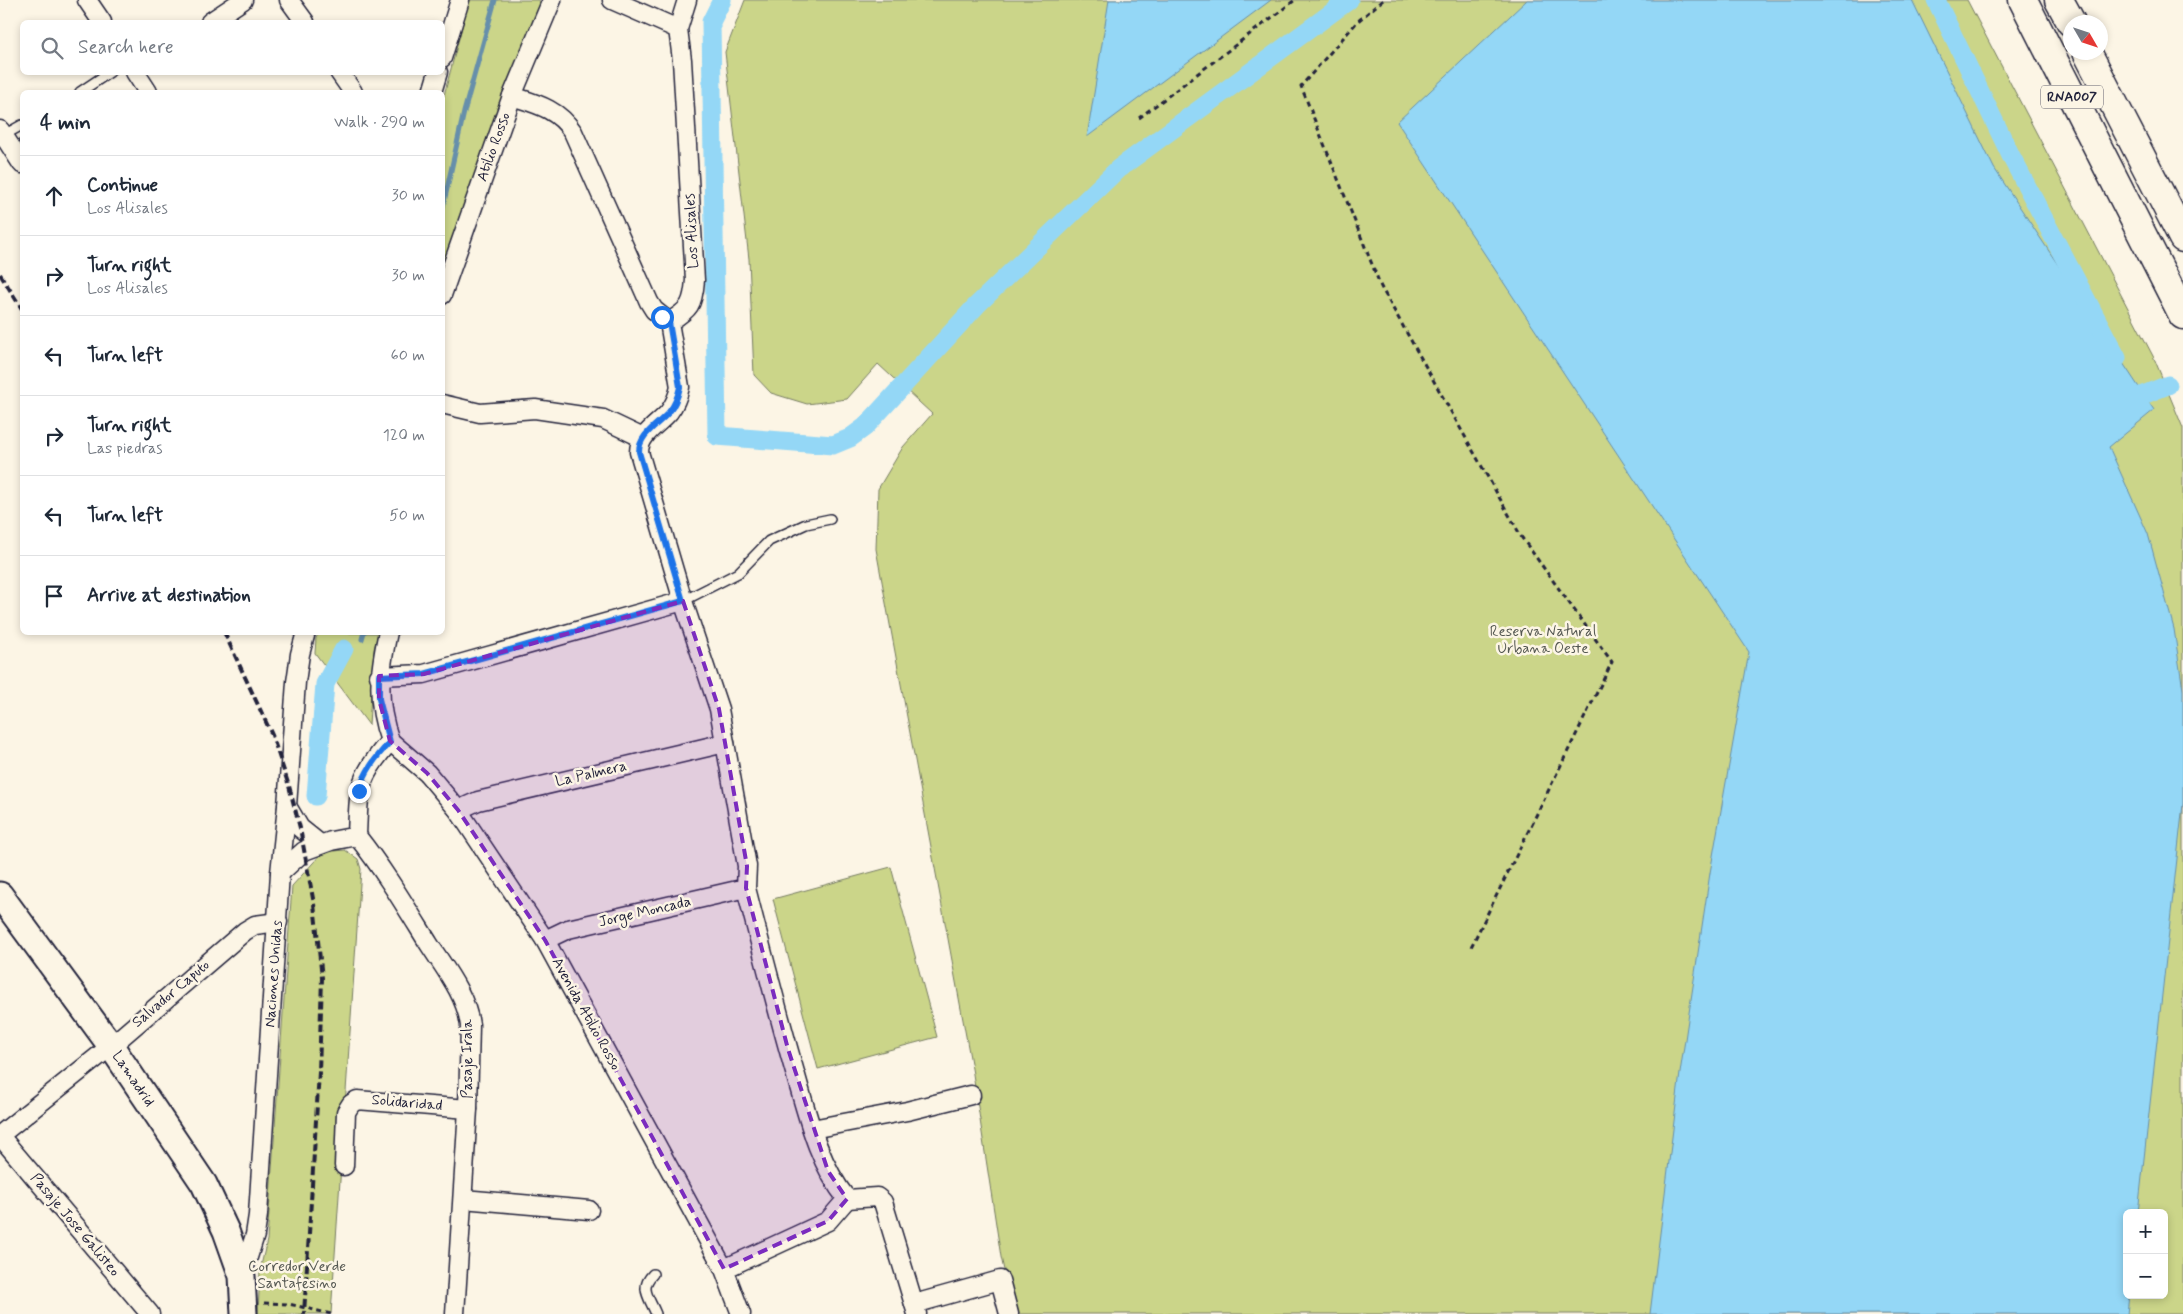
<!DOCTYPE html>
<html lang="en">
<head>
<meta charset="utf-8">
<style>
  :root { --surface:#fff; --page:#f6f6f7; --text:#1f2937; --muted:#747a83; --line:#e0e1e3 }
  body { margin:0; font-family:Mynerve,sans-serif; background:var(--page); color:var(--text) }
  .controls { position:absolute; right:15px; bottom:15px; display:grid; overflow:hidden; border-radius:8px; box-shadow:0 2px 8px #0003 }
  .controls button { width:45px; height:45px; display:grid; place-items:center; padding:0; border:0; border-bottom:1px solid var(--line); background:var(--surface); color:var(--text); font:25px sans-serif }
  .compass { position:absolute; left:2063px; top:15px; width:45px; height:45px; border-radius:50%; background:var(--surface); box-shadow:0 2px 8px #0003; rotate:129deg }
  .stop { position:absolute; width:15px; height:15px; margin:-11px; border:4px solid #1a73e8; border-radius:50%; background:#fff }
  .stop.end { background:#1a73e8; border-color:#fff; box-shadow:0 1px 5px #0008 }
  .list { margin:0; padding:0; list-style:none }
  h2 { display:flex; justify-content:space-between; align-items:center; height:65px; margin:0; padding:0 20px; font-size:21px }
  h2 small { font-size:16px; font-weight:400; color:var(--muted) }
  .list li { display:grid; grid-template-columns:32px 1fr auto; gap:15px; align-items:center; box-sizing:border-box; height:80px; padding:0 20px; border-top:1px solid var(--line) }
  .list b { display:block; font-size:19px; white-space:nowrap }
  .list p { margin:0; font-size:16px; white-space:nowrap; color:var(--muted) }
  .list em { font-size:16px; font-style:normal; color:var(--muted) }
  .icon { flex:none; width:28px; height:28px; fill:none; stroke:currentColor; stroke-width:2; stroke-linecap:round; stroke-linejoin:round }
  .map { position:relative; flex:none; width:2183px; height:1314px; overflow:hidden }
  .search { position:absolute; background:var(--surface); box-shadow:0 2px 8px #0003; left:20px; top:20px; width:425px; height:55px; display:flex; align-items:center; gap:12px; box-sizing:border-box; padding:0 18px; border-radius:8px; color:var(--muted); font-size:19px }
  .panel { position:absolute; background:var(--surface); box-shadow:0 2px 8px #0003; left:20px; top:90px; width:425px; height:545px; border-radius:8px }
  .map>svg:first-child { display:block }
</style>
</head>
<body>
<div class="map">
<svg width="2183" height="1314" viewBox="0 0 2183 1314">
  <rect width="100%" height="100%" fill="#fcf5e5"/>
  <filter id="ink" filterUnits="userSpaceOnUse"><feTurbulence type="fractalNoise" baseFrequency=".02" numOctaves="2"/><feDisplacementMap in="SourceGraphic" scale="10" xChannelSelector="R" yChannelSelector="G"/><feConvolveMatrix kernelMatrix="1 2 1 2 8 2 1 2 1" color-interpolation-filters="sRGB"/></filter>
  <g filter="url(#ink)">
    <g fill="#cbd589" stroke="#767c62" fill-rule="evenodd">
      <path d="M469,0H539L542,6L442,268V103Z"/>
      <path d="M745,0H1967L2154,358L2183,428V1314H1014L1001,1257L973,1074L876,549L878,489L903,447L932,414L878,364L847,399L807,404L771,393L754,375L749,259L725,52ZM2127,1213H2164V1295H2127Z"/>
      <path d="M319,633H378L374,649L369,725L315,653L316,638Z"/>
      <path d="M345,850L358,859L361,869L331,1314H258L260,1270L267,1240L292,886L323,852Z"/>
      <path d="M891,867L937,1037L818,1069L773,899Z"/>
    </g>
    <g fill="#94d7f6" stroke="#668fab">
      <path d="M1109,0H1271L1087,137Z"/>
      <path d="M1527,0H1912L1994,168L2154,410L2109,447L2148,534L2174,629L2183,690V804L2138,1213H2127V1295H2129L2127,1314H1650L1680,1073L1710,873L1749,652L1397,122Z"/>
    </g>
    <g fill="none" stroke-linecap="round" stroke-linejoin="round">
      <g stroke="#668fab" stroke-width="5">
        <path d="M442,211L464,112L495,0"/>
        <path d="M362,639L364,632"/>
      </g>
      <g stroke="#94d7f6" stroke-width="19">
        <path d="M722,0L711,22L717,436L833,445L850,438L865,427L977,305L1118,169L1349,0"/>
        <path d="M1936,0L2012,158L2117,358"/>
        <path d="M2123,407L2138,397L2168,385"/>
        <path d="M316,796L325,684L344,649"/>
      </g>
      <g stroke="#22223b" stroke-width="12">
        <g id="lane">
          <path d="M80,92L110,72"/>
          <path d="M4,135L22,125"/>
          <path d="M683,601L738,573L769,541L806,524L830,519"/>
          <path d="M653,1274C639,1288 649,1297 656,1314"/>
        </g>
      </g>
      <g stroke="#22223b" stroke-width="21">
        <g id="street">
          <path d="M87,0L102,22"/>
          <path d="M289,0L305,22"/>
          <path d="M612,0L678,29"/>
          <path d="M687,0L678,29L682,60L695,280C693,305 690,309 669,322L680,387C678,396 675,404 669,412C659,424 639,434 639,452L683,601L719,709L747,866L746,888C762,951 778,1014 796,1076C808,1118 819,1164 847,1199"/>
          <path d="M210,22L243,0"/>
          <path d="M442,58L460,0"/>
          <path d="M135,72L148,92"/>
          <path d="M339,72L353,92"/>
          <path d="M432,92L438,72"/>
          <path d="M512,96C537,104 558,109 573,132L649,302L654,310L669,322"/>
          <path d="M0,130L22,164"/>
          <path d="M442,295L512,96L552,0"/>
          <path d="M442,404L480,413L535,409L603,419L643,438"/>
          <path d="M388,632C379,673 376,702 390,741"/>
          <path d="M379,676L424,674L683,601"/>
          <path d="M390,741L427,773L458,810L545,940L724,1269L741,1314"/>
          <path d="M287,806L300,828L320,844"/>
          <path d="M458,810L478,801L725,743"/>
          <path d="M357,836C384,870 406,907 429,944C445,969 466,995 470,1025L468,1109L455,1314"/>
          <path d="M357,836C359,788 357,779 390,741"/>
          <path d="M280,873L304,851L331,841L357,836"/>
          <path d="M545,940L568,929L746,888"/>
          <path d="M812,1129L907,1111L971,1095"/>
          <path d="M0,1135L111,1046L245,931L255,925L278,922"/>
          <path d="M0,1136L150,1314"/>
          <path d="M344,1166L346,1112L351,1104L357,1100L468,1109"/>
          <path d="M463,1199L589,1210"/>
          <path d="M847,1199L877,1197L883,1202L917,1314"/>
          <path d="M724,1269L828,1221L847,1199"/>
          <path d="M242,1276L255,1235L258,1215L280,873L287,806L296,682L300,654L306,632"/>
          <path d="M914,1304L1000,1280L1009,1314"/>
        </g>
      </g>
      <g stroke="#22223b" stroke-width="29">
        <path id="secondary" d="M0,895L111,1046L204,1184L226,1231L242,1276L244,1314"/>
      </g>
      <g stroke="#22223b" stroke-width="31">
        <g id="highway">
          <path d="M2023,0L2183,315"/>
          <path d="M2059,0L2071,22"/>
          <path d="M2087,52L2183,238"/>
        </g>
      </g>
      <g stroke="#22223b" stroke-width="3" stroke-dasharray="5 4" stroke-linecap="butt">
        <path d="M1383,0L1358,21L1301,86L1381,287L1522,538L1612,662L1471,947"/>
        <path d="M1139,118L1295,0"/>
        <path d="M264,1303L289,1304L331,1314"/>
      </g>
      <use href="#lane" stroke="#fcf5e5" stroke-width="9"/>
      <use href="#street" stroke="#fcf5e5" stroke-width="18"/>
      <use href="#secondary" stroke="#fcf5e5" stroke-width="25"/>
      <use href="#highway" stroke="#fcf5e5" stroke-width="28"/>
      <g stroke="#22223b" stroke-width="4" stroke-dasharray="8 4" stroke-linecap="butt">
        <path d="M0,274L22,309"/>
        <path d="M224,632L272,735L289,786L300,828L314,904L322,978L319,1072L304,1314"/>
      </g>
    </g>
  </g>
  <g fill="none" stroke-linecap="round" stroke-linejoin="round" filter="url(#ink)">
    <path stroke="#1a73e8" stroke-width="6" d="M359,791C365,771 376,757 390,742L379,699V676L424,674L683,601L639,452C639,434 659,424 669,412C675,405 678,396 680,387L669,322L662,317"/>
  </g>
  <path fill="#7b2cbf" fill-opacity="0.2" stroke="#7b2cbf" stroke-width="4" stroke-dasharray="10 6" stroke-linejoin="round" d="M683,601L719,709L747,866L746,888L788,1049L828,1171L847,1199L828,1221L724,1269L545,940L458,810L427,773L390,741L379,699V676L424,674Z"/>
  <g text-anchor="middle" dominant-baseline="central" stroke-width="5" stroke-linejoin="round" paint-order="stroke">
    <rect fill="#fcf5e5" stroke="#63616e" stroke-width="1" x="2041" y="85.5" width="62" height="23" rx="4"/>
    <g font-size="14" font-weight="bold" fill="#22223b">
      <text x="2072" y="97">RNA007</text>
    </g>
    <g font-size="15" fill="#22223b" stroke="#fcf5e5">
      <text transform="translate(494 147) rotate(-70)">Atilio Rosso</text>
      <text transform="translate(692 231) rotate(-93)">Los Alisales</text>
      <text transform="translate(591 774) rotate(-13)">La Palmera</text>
      <text transform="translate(645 912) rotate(-13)">Jorge Moncada</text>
      <text transform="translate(274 974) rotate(-86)">Naciones Unidas</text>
      <text transform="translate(171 994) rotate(-40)">Salvador Caputo</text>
      <text transform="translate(586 1014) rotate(61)">Avenida Atilio Rosso</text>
      <text transform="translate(468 1059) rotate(-90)">Pasaje Irala</text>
      <text transform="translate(133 1079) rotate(56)">Lamadrid</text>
      <text transform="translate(407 1103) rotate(5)">Solidaridad</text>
      <text transform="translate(75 1225) rotate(50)">Pasaje Jose Galisteo</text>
    </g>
    <g font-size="15" fill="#555852" stroke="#fcf5e5">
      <text x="1543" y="632">Reserva Natural<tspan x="1543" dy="17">Urbana Oeste</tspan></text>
      <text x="297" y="1267">Corredor Verde<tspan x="297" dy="17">Santafesino</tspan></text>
    </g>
  </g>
</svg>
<div class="controls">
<button>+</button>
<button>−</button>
</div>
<svg class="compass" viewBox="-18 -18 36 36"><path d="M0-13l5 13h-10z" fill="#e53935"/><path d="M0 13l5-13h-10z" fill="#747a83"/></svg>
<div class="stop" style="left:662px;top:317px"></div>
<div class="stop end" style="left:359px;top:791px"></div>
<div class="search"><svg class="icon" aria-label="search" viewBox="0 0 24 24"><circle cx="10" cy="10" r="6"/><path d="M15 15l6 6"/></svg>Search here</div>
<section class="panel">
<h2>4 min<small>Walk · 290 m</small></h2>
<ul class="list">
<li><svg class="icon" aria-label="ahead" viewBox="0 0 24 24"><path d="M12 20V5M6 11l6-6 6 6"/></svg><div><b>Continue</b><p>Los Alisales</p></div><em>30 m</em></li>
<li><svg class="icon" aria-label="right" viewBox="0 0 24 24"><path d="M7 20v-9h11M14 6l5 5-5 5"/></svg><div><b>Turn right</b><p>Los Alisales</p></div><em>30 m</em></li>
<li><svg class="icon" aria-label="left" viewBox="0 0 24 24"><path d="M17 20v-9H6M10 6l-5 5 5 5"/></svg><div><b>Turn left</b></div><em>60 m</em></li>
<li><svg class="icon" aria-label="right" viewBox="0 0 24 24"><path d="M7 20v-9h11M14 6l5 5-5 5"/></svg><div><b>Turn right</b><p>Las piedras</p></div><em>120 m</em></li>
<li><svg class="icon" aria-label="left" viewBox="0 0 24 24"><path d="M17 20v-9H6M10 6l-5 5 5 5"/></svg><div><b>Turn left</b></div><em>50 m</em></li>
<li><svg class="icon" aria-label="arrive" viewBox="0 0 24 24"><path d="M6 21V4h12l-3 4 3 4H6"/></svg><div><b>Arrive at destination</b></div></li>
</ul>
</section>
</div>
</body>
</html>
